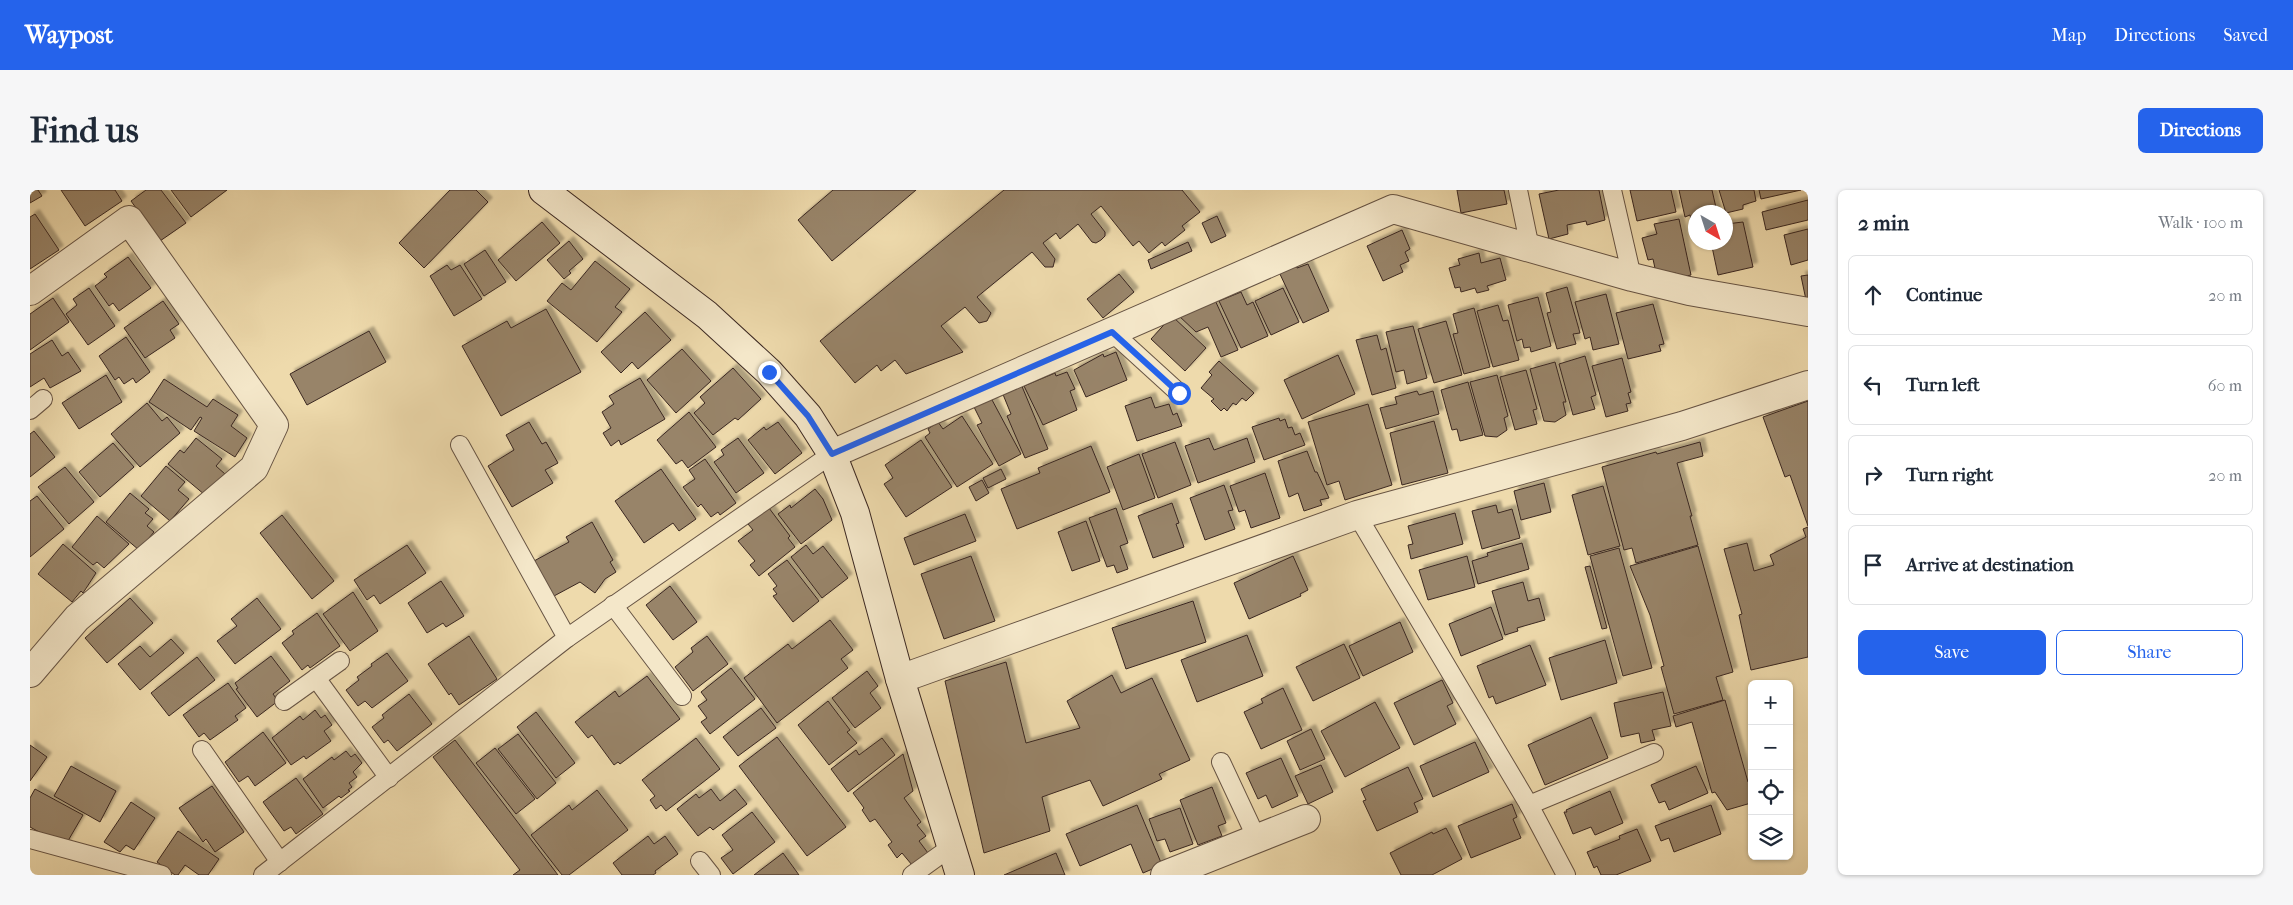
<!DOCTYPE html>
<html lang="en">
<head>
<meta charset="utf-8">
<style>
  :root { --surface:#fff; --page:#f6f6f7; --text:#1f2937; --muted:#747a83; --line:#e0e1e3; --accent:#2563eb }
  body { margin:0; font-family:"IM FELL French Canon",serif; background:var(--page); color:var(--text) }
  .controls { position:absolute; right:15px; bottom:15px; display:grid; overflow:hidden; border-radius:8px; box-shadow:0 1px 4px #0004 }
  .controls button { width:45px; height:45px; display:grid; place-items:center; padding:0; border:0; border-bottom:1px solid var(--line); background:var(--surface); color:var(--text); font:25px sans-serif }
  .compass { position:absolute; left:1658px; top:15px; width:45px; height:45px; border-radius:50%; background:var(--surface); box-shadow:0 1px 4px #0004; rotate:141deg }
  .stop { position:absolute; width:15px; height:15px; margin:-11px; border:4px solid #2563eb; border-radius:50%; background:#fff }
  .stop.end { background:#2563eb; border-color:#fff; box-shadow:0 1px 5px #0008 }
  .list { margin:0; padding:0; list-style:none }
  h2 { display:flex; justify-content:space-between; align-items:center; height:65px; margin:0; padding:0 20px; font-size:21px }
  h2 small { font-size:16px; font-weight:400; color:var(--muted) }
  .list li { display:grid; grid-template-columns:32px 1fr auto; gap:15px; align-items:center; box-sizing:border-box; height:80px; margin:0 10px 10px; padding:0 10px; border:1px solid var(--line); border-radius:8px }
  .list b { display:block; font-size:19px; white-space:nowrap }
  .list em { font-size:16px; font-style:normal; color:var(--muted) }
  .actions { display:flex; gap:10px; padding:15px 20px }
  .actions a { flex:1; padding:11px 0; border:1px solid var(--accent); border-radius:8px; text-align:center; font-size:18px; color:var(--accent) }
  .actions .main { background:var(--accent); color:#fff }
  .icon { flex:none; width:28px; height:28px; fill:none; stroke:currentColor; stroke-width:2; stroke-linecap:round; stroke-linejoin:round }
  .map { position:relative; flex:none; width:1778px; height:685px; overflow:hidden; border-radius:8px }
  header { display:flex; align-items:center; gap:30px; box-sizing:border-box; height:70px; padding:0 25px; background:var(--accent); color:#fff }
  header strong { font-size:24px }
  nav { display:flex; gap:28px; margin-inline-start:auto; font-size:18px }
  .intro { display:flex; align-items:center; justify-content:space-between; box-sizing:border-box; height:120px; padding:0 30px }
  h1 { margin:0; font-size:35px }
  .button { padding:12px 22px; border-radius:8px; background:var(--accent); color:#fff; font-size:18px; font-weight:700 }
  main { display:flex; gap:30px; padding:0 30px }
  aside { flex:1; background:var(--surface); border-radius:8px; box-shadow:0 1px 4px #0004 }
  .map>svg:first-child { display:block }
</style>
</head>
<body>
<header>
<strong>Waypost</strong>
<nav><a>Map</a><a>Directions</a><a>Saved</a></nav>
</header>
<div class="intro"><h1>Find us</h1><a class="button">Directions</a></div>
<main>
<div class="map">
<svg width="1778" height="685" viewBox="0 0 1778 685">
  <defs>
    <filter id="shadow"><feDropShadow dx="4.5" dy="-4.5" stdDeviation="1" flood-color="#0004"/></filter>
  </defs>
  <rect width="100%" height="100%" fill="#eedaac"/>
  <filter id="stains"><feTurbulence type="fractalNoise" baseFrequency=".004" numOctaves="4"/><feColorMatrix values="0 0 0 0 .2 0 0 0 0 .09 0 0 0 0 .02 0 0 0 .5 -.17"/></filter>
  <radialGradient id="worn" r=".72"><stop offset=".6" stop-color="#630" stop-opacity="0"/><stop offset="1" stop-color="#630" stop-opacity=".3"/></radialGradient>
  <g fill="#988469" stroke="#3a2721" filter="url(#shadow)">
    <path d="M0,0H8L12,6L0,13Z"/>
    <path d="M31,0H85L92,11L55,36Z"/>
    <path d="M116,0H131L156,33L130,51L101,11Z"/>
    <path d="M141,0H197L161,27Z"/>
    <path d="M420,0H446L458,12L394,78L369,53Z"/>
    <path d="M803,0H886L802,71L768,30Z"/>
    <path d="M974,0H1152L1170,22L1152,36L1155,40L1135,56L1132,52L1119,63L1109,51L1103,56L1071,16L1061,24L1075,42V46L1071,50L1066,53L1062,52L1048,34L1030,49L1026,43L1013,53L1025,69L1023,77H1015L1002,62L947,107L961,123L957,131L949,133L935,117L911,136L933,162L876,184L865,170L851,181L847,175L825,193L790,151Z"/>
    <path d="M1427,0H1474L1477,14L1431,23Z"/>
    <path d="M1529,0H1569L1575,30L1557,35L1556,31L1537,35L1538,44L1519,49L1509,4Z"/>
    <path d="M1600,0H1641L1646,22L1607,31Z"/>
    <path d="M1649,0H1682L1687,22H1666V34L1662,35L1660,25L1655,27Z"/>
    <path d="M1689,0H1724L1726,11L1713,15V19L1696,23Z"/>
    <path d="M1729,0H1771L1731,9Z"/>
    <path d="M1778,10V30L1736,40L1732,22Z"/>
    <path d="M5,24L29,60L0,79V27Z"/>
    <path d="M1187,26L1196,46L1181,53L1172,33Z"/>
    <path d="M1649,29L1661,85L1647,88L1646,83L1634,86L1626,83L1623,69L1618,70L1612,48L1627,44L1624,34Z"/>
    <path d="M512,32L530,53L486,91L468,70Z"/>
    <path d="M1713,32L1723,77L1688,85L1681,52H1696V34Z"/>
    <path d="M1778,39V70L1761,75L1754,45Z"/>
    <path d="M1372,40L1380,59L1375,62L1379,71L1370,75L1373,82L1353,91L1337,56Z"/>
    <path d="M539,51L553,69L539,81L541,83L534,89L517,70Z"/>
    <path d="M1158,52L1162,61L1121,79L1118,70Z"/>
    <path d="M455,60L476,92L454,106L434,74Z"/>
    <path d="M1449,63L1451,73L1470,68L1476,90L1457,96L1459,100L1447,103L1445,98L1431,102L1430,97L1425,98L1419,78L1430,75L1428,69Z"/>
    <path d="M98,67L121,98L89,121L83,113L79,116L65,96L77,87L74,84Z"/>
    <path d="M565,71L600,99L585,117L592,122L567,152L517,111L532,93L541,100Z"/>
    <path d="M1278,74L1299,121L1273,133L1249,82L1266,75L1267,78Z"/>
    <path d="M417,75L421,80L430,75L452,109L424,126L400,86Z"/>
    <path d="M1089,84L1104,102L1073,128L1057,109Z"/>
    <path d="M1778,85V110H1776L1771,86Z"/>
    <path d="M1537,97L1550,143L1543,144L1546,154L1527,159L1517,123L1521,122L1516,103Z"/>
    <path d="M59,98L85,136L58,155L36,124L47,115L43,109Z"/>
    <path d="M1253,98L1269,132L1241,145L1225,111Z"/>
    <path d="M1211,102L1217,115L1223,112L1238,146L1211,158L1189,111Z"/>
    <path d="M1576,104L1589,154L1563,160L1560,147L1555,149L1545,112Z"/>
    <path d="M1508,107L1521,156L1501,162L1500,157L1494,158L1492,149L1487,151L1478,115Z"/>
    <path d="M23,108L39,132L0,160V124Z"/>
    <path d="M1184,108L1208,160L1191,167L1178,137L1166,142L1148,125Z"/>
    <path d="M133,111L149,134L140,140L145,148L115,168L94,138Z"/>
    <path d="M1623,114L1634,154L1629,155L1631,161L1598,169L1586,123Z"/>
    <path d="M1468,115L1473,131L1478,130L1489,170L1463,177L1447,121Z"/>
    <path d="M1444,118L1460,177L1434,184L1423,144L1428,143L1423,124Z"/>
    <path d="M516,119L551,182L471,226L432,156L477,131L481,138Z"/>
    <path d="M615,122L641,150L608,179L602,172L591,183L571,162Z"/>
    <path d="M1142,126L1176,158L1155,181L1121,149Z"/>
    <path d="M1416,131L1432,185L1404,193L1388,139Z"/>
    <path d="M1383,136L1397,188L1377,194L1374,180L1366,182L1356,142Z"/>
    <path d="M339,141L356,172L277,215L260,184Z"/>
    <path d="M1347,145L1351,160L1356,158L1366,198L1342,205L1326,150Z"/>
    <path d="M96,147L120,182L106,193L103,188L94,194L89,187L85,190L69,166Z"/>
    <path d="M22,150L32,166L38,162L51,181L20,198L14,188L0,197V164Z"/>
    <path d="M652,159L681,191L646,223L617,190Z"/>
    <path d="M1086,162L1097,190L1056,207L1044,180L1073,164L1074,167Z"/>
    <path d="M1308,165L1325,204L1272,229L1254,190Z"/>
    <path d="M1555,166L1566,205L1561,207L1565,219L1543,225L1529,174Z"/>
    <path d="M1592,168L1601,202L1598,203L1601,213L1596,214L1598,221L1576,227L1562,176Z"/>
    <path d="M1189,171L1224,203L1216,211L1212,208L1206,215L1203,213L1197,221L1194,218L1191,221L1181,211L1184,209L1171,198L1182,185L1179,182Z"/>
    <path d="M1525,172L1536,212H1533L1536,225L1525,232L1514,231L1500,179Z"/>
    <path d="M703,178L731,209L708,230L705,228L683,245L664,223L675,213L670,207Z"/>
    <path d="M1496,180L1507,219L1503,220L1507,234L1485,240L1470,187Z"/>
    <path d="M1037,182L1045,199L1040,201L1047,220L1013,235L994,196L1025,183L1026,186Z"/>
    <path d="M76,185L92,212L49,239L32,213Z"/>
    <path d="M1467,185L1478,226L1474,228L1477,240L1467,247L1455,246L1440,192Z"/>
    <path d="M610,188L635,229L591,255L589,250L581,256L573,243L581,238L572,222L584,214L579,206Z"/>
    <path d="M134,189L177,217L183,209L208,225L201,236L217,248L205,267L164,241L172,228L170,227L161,240L119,212Z"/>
    <path d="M1438,192L1453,245L1430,251L1427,239L1422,240L1411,200Z"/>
    <path d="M991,194L1018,259L995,268L977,226L981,224L972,202Z"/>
    <path d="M1387,201L1389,205L1403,201L1409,224L1356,239L1350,218L1367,214L1365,207Z"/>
    <path d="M1121,207L1125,218L1139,214L1143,225L1147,223L1152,236L1107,251L1095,216Z"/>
    <path d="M961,208L991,264L969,276L947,235L952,233L944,217Z"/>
    <path d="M1778,211V336L1760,285L1755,287L1733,227Z"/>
    <path d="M117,213L132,231L137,227L150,243L110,277L81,244Z"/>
    <path d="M1338,214L1362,295L1315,310L1309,291L1297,295L1278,232Z"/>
    <path d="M659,222L686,257L658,278L652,270L646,274L627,250Z"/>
    <path d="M932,226L963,274L927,297L895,247L900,243L898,239L908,232L913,239Z"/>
    <path d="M1249,228L1250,231L1255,229L1258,238L1262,237L1265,245L1270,243L1275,255L1234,270L1222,237Z"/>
    <path d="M1404,231L1418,283L1372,295L1360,243Z"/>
    <path d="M499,232L512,254L516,252L528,273L515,280L523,293L482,317L458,276L484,260L476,245Z"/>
    <path d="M748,232L772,263L745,284L718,250L734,237L736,240Z"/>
    <path d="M4,241L25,267L0,287V244Z"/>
    <path d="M166,248L192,269L186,276L195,284L175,305L138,274L150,260L154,263Z"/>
    <path d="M708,248L734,283L706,303L684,272L694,265L691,260Z"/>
    <path d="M1179,248L1184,260L1217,248L1225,272L1168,293L1155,256Z"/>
    <path d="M891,250L922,297L876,327L854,294L863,288L855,275Z"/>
    <path d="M1145,252L1161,295L1128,308L1112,264Z"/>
    <path d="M1670,252L1673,266L1647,273L1662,326H1660L1668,355L1606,373L1602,358L1594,360L1572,277L1626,262L1627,264Z"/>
    <path d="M83,253L104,277L70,307L49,282Z"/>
    <path d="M1061,256L1080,302L987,339L971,299L1010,283L1008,278Z"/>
    <path d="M1277,261L1285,282H1287L1299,308L1290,310L1292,315L1274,321L1268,303L1259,307L1248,271Z"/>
    <path d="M1109,264L1125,308L1093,320L1077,277Z"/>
    <path d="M675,269L706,313L690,325L688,322L681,327L671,314L668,317L653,297L665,289L659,280Z"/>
    <path d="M136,276L155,292L148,300L159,309L140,331L111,306Z"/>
    <path d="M35,277L64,312L39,334L8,297Z"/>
    <path d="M631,279L666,329L649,341L643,333L614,353L585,311Z"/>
    <path d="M971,279L976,289L958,298L953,288Z"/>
    <path d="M1235,283L1250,328L1221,338L1215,320L1209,322L1200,296Z"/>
    <path d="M952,290L959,303L946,311L939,297Z"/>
    <path d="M1514,293L1521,322L1491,330L1484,301Z"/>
    <path d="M1194,295L1203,320L1198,321L1205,339L1175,350L1160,308Z"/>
    <path d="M1573,296L1590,356L1558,365L1542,305Z"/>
    <path d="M785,299L793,309L802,330L771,354L748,324L760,315L761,318Z"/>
    <path d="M100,303L119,319L115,323L123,329L117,336L124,342L109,360L76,332Z"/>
    <path d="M7,306L34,339L0,367V311Z"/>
    <path d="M1142,313L1149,333L1146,334L1154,357L1123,368L1108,326Z"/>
    <path d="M1466,315L1468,323L1482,319L1490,348L1452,359L1442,321Z"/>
    <path d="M739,318L760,346L758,348L765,357L729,386L720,375L725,371L708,351L723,340L718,334Z"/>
    <path d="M1086,318L1098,353L1090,356L1098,379L1087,383L1084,375L1077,377L1059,328Z"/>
    <path d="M1425,323L1433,354L1381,369L1378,355L1383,354L1378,336Z"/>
    <path d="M935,324L946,351L884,375L874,348Z"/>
    <path d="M252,325L304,391L282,409L230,343Z"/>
    <path d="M67,326L99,354L74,378L67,372L63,375L42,357Z"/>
    <path d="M1056,331L1070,371L1042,381L1028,342Z"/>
    <path d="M562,332L583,370L580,372L586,382L575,389L565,403L550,392L524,406L504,371L539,352L536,347Z"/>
    <path d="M1778,337V467L1721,480L1709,425L1712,424L1694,359L1717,353L1724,381L1744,375L1740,365L1776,347L1773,339Z"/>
    <path d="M1492,353L1499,379L1448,394L1442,371L1458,366L1457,363Z"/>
    <path d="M33,354L66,383L53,403L51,401L42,412L8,384Z"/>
    <path d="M377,355L396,383L350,414L344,405L337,410L324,390Z"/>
    <path d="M776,355L783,364L793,356L818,388L792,408L761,367Z"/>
    <path d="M1668,356L1703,482L1686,487L1693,510L1644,524L1631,477L1634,476L1620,425L1600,376Z"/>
    <path d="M1589,358L1622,478L1593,486L1560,366Z"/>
    <path d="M941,366L965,431L914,449L891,384Z"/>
    <path d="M1263,366L1278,400L1270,404L1271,406L1219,429L1204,393Z"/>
    <path d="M1437,366L1445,397L1398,410L1389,380Z"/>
    <path d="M757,370L789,411L763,432L743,406L747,404L743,399L747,396L738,384Z"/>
    <path d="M1560,376L1577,438L1572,439L1555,377Z"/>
    <path d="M411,391L434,426L416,437L413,433L397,443L378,413Z"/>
    <path d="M1493,392L1498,411L1509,408L1515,430L1487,438L1488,441L1475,445L1462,401Z"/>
    <path d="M640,396L667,432L643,450L616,415Z"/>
    <path d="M323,402L348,441L320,461L293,424Z"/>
    <path d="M100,408L123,433L77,473L55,448Z"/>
    <path d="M227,408L251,439L205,474L187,451L207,436L201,429Z"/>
    <path d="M1163,411L1176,452L1096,479L1082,438Z"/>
    <path d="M1461,417L1473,449L1431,466L1419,434Z"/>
    <path d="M287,423L310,456L280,478L278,475L272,480L252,453L264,444L262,441Z"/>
    <path d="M800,430L823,460L811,469L818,478L747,533L714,488L758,454L762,459Z"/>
    <path d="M1370,432L1383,462L1333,486L1319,456Z"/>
    <path d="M1217,445L1233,486L1167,512L1151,470Z"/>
    <path d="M439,446L467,489L429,515L421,503L419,505L398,474Z"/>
    <path d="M677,446L698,474L663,501L645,477L663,462L661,458Z"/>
    <path d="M141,449L154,463L110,500L88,474L110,456L120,467Z"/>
    <path d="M1575,450L1587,493L1531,510L1519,468Z"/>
    <path d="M1314,454L1330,488L1283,511L1266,477Z"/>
    <path d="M1500,455L1516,495L1466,514L1463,506L1459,508L1447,476Z"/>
    <path d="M357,463L378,491L342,518L335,511L328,516L316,500L329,490L327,487L342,476L341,474Z"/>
    <path d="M241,466L260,491L243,504L248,511L227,527L206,499L208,498L205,493Z"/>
    <path d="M167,467L185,490L139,526L121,503Z"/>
    <path d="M976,472L996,553L1050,538L1037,511L1082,485L1091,503L1122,488L1160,570L1129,584L1132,589L1073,616L1060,590L1012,607L1020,641L954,663L915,491Z"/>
    <path d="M701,478L725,509L680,544L671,532L677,528L668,516L677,510L671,502Z"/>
    <path d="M837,481L848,496L840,503L851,518L825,538L802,508Z"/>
    <path d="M617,486L650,529L590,574L588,572L584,575L562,545L558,548L545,532L585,501L589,507Z"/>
    <path d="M1412,490L1423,513L1417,516L1426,534L1384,555L1364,513Z"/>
    <path d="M198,493L216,518L205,526L208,530L180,550L174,543L169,547L153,525Z"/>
    <path d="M1253,498L1272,540L1231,559L1214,522L1233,513L1231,509Z"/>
    <path d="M1633,502L1641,536L1622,540L1625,550L1611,553L1609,543L1591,547L1584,513Z"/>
    <path d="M379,504L402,534L367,561L358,550L354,553L342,537L354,528L352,525Z"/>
    <path d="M1695,510L1718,592H1722V604L1719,605L1721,613L1697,620L1685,602L1682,603L1662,532L1646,537L1643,526Z"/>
    <path d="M798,511L820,540L817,542L827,553L799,575L768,535Z"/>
    <path d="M1345,512L1370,558L1315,587L1291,541Z"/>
    <path d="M731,518L746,538L708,566L693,547Z"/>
    <path d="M285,520L291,528L295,525L302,535L294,541L301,551L276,569L274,566L261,575L242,548L270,526L273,530Z"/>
    <path d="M506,522L545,573L526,588L487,537Z"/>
    <path d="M1561,527L1578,568L1515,595L1498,555Z"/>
    <path d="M1281,539L1295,569L1270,580L1257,551Z"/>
    <path d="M233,542L256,573L225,596L218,586L209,592L195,572Z"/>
    <path d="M488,544L526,593L507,609L468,559Z"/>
    <path d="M747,547L816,637L777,666L709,576Z"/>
    <path d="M666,548L690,579L636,621L631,615L626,619L620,610L625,606L612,590Z"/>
    <path d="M852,548L865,565L818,602L801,579L826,560L829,565Z"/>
    <path d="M425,550L528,685H483L490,680L403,567Z"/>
    <path d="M1445,552L1459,582L1403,607L1390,576Z"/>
    <path d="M0,555L17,567L0,591Z"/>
    <path d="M465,558L505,609L486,624L446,573Z"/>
    <path d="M316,561L321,567L325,564L332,573L323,582L327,587L319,593L322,597L318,600L320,601L311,608L309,606L293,618L273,589L302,567L304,570Z"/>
    <path d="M873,564L883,601L874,608L891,632L887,635L896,646L889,651L898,663L882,675L872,663L867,668L858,655L862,652L845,629L840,632L832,620L834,618L823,603Z"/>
    <path d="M1251,568L1268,606L1242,618L1236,605L1228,609L1216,583Z"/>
    <path d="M1291,575L1303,602L1278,614L1265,586Z"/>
    <path d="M41,576L86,601L70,632L24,606Z"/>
    <path d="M1666,576L1678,603L1639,620L1635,611L1629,613L1621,595Z"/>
    <path d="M1378,577L1393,609L1384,613L1388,622L1347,641L1333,611L1336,610L1331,599Z"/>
    <path d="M266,588L293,624L266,644L261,637L254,641L233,612Z"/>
    <path d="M182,596L214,642L185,662L176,649L173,652L149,618Z"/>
    <path d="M1182,597L1196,633L1188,636L1192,646L1168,655L1150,610Z"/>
    <path d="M5,599L53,625L35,656L0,637V608Z"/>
    <path d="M681,599L690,611L705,599L717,614L683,640L680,637L668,646L647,619L666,604L669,608Z"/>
    <path d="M567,600L598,640L539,685H532L501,645L539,615L542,620Z"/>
    <path d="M1580,601L1593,633L1565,645L1561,637L1543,644L1534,622H1537L1536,620Z"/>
    <path d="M101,612L125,628L104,660L96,655L90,662L74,652Z"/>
    <path d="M1482,614L1487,627L1483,629L1491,648L1441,668L1428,636Z"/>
    <path d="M1107,615L1132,675L1113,683L1101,654L1050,676L1036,644Z"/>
    <path d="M1681,615L1691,644L1644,662L1639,648L1631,651L1625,636Z"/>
    <path d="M1150,618L1163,654L1140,662L1135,649L1127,651L1119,629Z"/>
    <path d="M722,622L745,652L703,684L691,668L703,660L692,645Z"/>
    <path d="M1416,638L1432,669L1402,685H1371L1360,663L1402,642L1403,644Z"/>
    <path d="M1607,639L1621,671L1586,685H1571L1567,676L1564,678L1557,662L1590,649L1589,646Z"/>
    <path d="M148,641L189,669L178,685H169L155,675L148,685H145L127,672Z"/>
    <path d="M618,646L624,654L635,646L648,664L625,681L626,683L623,685H592L583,673Z"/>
    <path d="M753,663L769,685H724Z"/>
    <path d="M1026,663L1035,685H974Z"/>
  </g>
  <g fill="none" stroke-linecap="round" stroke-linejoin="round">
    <g stroke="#675444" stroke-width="20">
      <g id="lane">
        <path d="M1488,0L1500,58"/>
        <path d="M1582,0L1602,87"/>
        <path d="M1082,142L1149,203"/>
        <path d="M0,220L13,209"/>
        <path d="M430,255L537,448"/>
        <path d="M1327,325L1499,615L1536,685"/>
        <path d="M583,415L652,506"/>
        <path d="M286,488L359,588"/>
        <path d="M254,511L310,471"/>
        <path d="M172,560L250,672"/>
        <path d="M1191,572L1227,649"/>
        <path d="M1499,615L1624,563"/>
        <path d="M0,649L132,685"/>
        <path d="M670,671L681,685"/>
        <path d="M233,685L537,448L802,264"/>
        <path d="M882,685L921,657"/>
      </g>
    </g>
    <g stroke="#675444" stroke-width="30">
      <g id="street">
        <path d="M0,101L99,30L244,235L224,278L47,428L0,483"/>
        <path d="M802,264L1363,19L1602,87L1659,101L1778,122"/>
        <path d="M870,489L1327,325L1652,236L1778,195"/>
        <path d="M1135,685L1276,629"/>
      </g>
    </g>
    <g stroke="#3a2721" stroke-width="30">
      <path id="secondary" d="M513,0L677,125L739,182L778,226L802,264L825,323L870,489L930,685"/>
    </g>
    <use href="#lane" stroke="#f4e7c9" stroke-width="18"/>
    <use href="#street" stroke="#f4e7c9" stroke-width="28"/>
    <use href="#secondary" stroke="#f4e7c9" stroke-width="28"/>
  </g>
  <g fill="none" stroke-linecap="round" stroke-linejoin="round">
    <path stroke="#2563eb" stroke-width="6" d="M739,182L778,226L802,264L1082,142L1149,203"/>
  </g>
  <rect width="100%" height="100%" filter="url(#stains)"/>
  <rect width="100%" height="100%" fill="url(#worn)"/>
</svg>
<div class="controls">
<button>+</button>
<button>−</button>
<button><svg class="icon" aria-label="locate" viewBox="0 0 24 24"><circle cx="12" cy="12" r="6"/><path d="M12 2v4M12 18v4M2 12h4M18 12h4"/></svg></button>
<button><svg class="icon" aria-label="layers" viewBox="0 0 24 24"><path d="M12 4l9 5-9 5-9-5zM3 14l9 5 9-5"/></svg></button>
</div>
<svg class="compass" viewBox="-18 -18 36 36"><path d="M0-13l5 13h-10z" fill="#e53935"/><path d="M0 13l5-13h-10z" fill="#747a83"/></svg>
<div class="stop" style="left:1149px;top:203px"></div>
<div class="stop end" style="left:739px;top:182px"></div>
</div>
<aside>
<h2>2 min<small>Walk · 100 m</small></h2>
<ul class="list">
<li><svg class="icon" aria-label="ahead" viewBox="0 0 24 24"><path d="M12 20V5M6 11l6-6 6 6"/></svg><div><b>Continue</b></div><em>20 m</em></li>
<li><svg class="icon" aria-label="left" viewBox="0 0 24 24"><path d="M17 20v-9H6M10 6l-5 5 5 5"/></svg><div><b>Turn left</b></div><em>60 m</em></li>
<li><svg class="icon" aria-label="right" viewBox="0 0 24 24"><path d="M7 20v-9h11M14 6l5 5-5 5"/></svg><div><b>Turn right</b></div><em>20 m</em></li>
<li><svg class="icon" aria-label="arrive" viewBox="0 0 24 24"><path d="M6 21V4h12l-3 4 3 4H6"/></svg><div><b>Arrive at destination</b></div></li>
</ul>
<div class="actions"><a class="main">Save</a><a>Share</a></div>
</aside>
</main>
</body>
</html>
